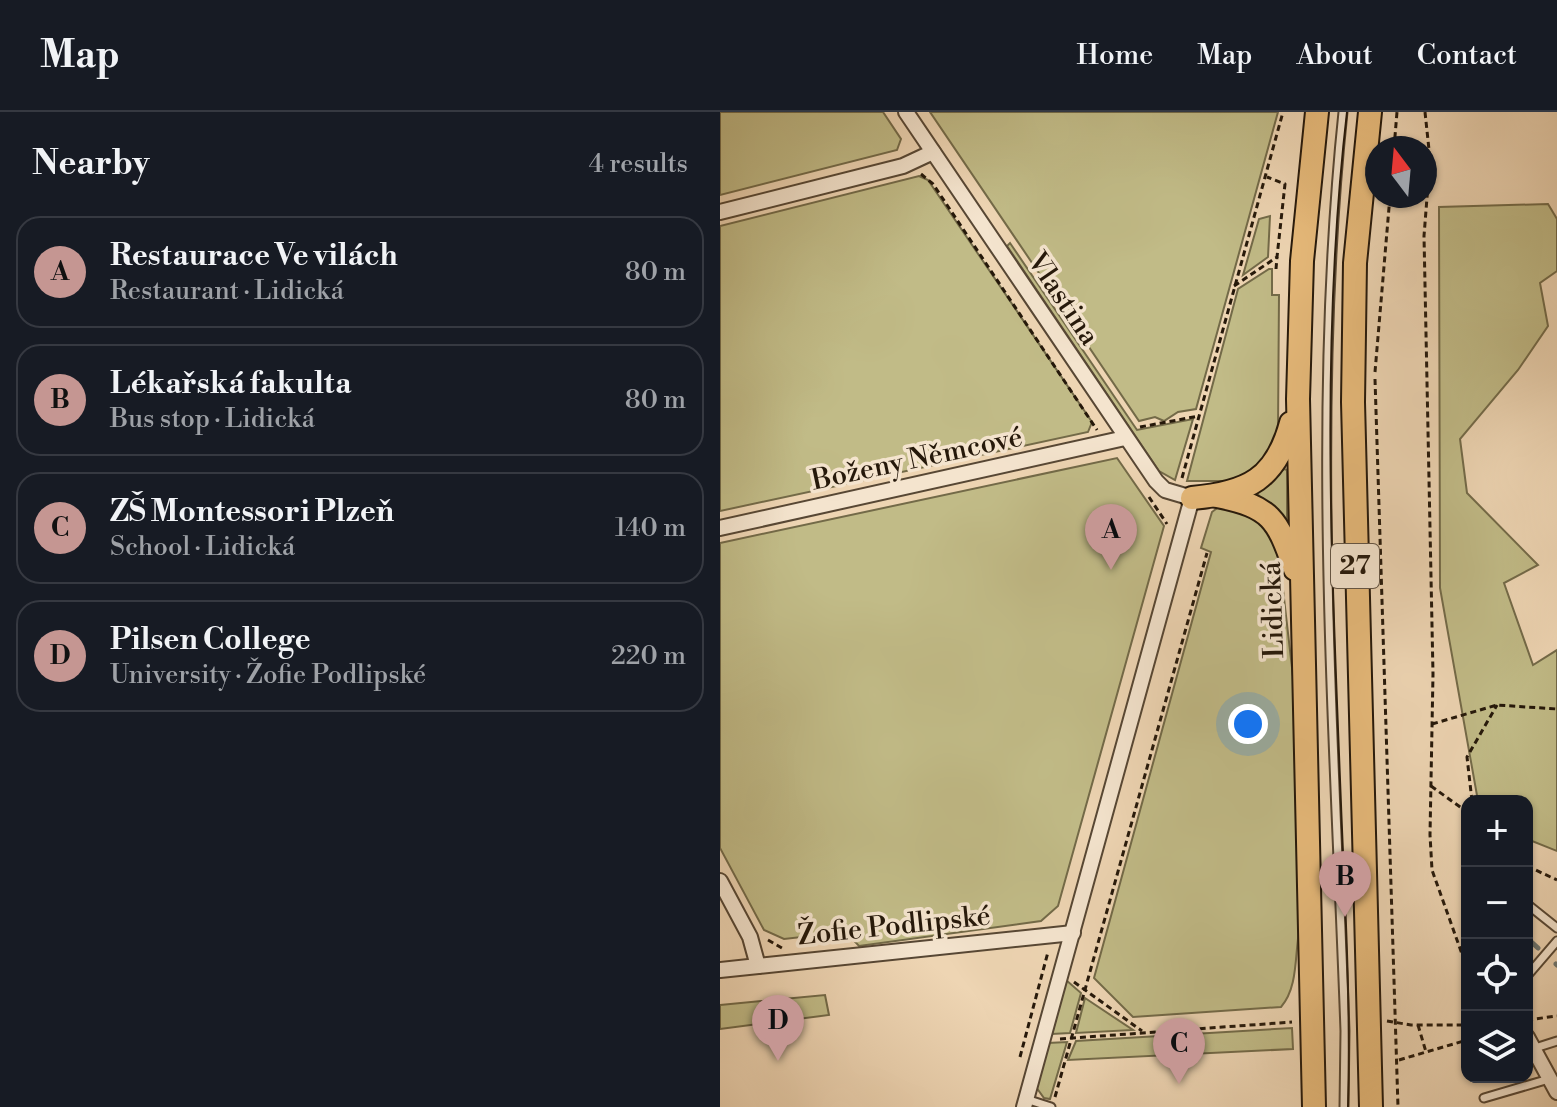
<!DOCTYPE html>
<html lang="en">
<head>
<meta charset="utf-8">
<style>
  :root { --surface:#171b24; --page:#242831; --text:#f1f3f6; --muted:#9ea1a6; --line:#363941; --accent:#c59692 }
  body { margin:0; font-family:"Libre Bodoni",serif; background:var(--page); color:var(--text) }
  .controls { position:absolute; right:24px; bottom:24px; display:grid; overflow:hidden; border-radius:16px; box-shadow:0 2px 6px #0004 }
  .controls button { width:72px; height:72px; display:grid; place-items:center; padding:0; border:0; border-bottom:2px solid var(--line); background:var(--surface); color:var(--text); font:40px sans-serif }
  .compass { position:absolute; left:645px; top:24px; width:72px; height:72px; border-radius:50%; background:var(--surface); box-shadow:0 2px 6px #0004; rotate:344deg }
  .you { position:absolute; left:528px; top:612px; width:28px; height:28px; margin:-20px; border:6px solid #fff; border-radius:50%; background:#1a73e8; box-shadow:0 0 0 12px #1a73e833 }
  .badge { display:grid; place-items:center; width:52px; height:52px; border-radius:50%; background:var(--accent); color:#111; font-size:26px; font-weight:700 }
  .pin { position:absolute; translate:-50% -66px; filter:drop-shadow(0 2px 4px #0008) }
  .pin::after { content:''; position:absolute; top:42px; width:28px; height:24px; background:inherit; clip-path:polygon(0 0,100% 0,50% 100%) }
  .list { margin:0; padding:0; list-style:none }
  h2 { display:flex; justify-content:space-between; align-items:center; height:104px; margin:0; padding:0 32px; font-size:34px }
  h2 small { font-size:26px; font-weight:400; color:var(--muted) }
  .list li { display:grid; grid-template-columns:52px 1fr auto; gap:24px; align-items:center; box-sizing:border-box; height:112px; margin:0 16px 16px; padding:0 16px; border:2px solid var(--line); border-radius:24px }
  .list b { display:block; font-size:30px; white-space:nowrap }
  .list p { margin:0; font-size:26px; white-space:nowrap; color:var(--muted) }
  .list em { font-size:26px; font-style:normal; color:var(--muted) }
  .icon { flex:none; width:44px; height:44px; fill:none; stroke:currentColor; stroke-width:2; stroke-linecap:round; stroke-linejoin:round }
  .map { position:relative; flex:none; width:837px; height:995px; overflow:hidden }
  header { display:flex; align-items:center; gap:48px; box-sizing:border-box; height:112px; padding:0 40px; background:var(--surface); border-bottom:2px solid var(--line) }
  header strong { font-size:38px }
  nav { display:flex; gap:44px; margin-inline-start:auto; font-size:28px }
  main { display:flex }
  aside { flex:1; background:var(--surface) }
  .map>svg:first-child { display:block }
</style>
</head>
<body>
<header>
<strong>Map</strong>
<nav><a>Home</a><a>Map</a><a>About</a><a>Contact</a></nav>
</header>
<main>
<aside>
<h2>Nearby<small>4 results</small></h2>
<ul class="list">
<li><span class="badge">A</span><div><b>Restaurace Ve vilách</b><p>Restaurant · Lidická</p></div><em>80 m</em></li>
<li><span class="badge">B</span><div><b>Lékařská fakulta</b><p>Bus stop · Lidická</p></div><em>80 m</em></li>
<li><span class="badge">C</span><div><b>ZŠ Montessori Plzeň</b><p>School · Lidická</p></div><em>140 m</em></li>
<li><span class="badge">D</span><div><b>Pilsen College</b><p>University · Žofie Podlipské</p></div><em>220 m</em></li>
</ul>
</aside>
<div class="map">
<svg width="837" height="995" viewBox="0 0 837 995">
  <rect width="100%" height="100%" fill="#eed5b3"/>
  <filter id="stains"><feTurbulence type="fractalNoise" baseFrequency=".0025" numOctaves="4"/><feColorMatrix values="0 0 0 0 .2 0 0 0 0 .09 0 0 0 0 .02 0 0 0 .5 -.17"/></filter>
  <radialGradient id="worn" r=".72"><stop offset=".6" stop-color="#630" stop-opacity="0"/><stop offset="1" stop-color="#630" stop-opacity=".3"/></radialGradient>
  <g fill="#c1bb87" stroke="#736a48" stroke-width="2">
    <path d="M0,0H163L181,27L177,38L0,83Z"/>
    <path d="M210,0H558L476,297L458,300L444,309L435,305L419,309Z"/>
    <path d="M199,64L208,68L372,310L368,320L0,399V114Z"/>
    <path d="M828,92L837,107V159L820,171L828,214L798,258L740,327L747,381L818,453L784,471L813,553L837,538V739L807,727V689H758L720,476L719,95Z"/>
    <path d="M550,104L548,145L523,163L539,107Z"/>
    <path d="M290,131L417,318L473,307L455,368L439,359L287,134Z"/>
    <path d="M549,157H552V183H559L558,318L544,355L511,369H467L518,177Z"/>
    <path d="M397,346L444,414L338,794L321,809L139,834L126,820L64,827L44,818L0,736V431Z"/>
    <path d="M564,357L567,358V409L535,380Z"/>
    <path d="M501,393L531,398L555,429L562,469L578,608L584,799C572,829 582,871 561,895L413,905L374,866L491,440L481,436L492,400Z"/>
    <path d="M346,868L361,881L350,921L332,922Z"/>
    <path d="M105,883L109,903L0,917V893Z"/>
    <path d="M365,886L413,918L356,921Z"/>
    <path d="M572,916L573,937L348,948L356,929Z"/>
    <path d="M347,930L330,987L324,986L316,975L328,931Z"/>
  </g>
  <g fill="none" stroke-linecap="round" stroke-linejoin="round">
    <g stroke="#6e7772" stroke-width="5">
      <path d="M807,826L818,836"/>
      <path d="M836,852L837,853"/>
    </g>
    <g stroke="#574734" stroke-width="11">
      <g id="service">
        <path d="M623,0C591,306 614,613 625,919L624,995"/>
        <path d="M807,792L837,816"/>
        <path d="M807,864L837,829"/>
        <path d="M812,937L837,929"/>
        <path d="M764,986L829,967"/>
        <path d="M306,987L331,995"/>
      </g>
    </g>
    <g stroke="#574734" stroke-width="18">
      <g id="minor">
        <path d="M186,0L436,369L445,378L472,386L304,995"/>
        <path d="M0,100L183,54L213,40"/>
        <path d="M0,416L405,326"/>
        <path d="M0,769L30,825L38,854"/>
        <path d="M0,858L353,821"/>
        <path d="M807,925L837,980"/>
      </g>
    </g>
    <g stroke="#25180a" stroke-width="26">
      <g id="primary">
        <path d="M650,0L635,151L633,290L651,995"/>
        <path d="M497,384C552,395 557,407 575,457"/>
        <path d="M472,386C528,381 556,367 571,311"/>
        <path d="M594,995L578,287L582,149L597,0"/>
      </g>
    </g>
    <g stroke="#25180a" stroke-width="3" stroke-dasharray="6 4" stroke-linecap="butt">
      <path d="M705,0L710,47L704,124L713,562L710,723L712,758L747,856"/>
      <path d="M674,36L677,0"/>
      <path d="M201,62L213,72L377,318"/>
      <path d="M556,157L557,145"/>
      <path d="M514,174L557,145L565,72L547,65"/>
      <path d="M655,260L670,84"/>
      <path d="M655,267L678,995"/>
      <path d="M420,315L479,304"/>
      <path d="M462,366L563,0"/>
      <path d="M429,385L447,412"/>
      <path d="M712,612L777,593L837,597"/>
      <path d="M711,674L747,700"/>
      <path d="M752,689L747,645L777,593"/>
      <path d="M807,754L837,768"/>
      <path d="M48,828L62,836"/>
      <path d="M354,870L422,919"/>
      <path d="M807,908L837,904"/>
      <path d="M667,909L691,913H747"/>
      <path d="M698,913L706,940"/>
      <path d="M340,927L572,910"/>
      <path d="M300,945L328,840"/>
      <path d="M679,948L747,928"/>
      <path d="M335,985L487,441"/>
    </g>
    <use href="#service" stroke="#f4e4ce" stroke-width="7"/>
    <use href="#minor" stroke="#f4e4ce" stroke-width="14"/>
    <use href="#primary" stroke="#e7ba7a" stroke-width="22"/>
    <path stroke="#25180a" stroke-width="2" d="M627,0C600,231 612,462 621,693C625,794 631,894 628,995"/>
  </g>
  <g text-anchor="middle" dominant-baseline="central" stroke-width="7" stroke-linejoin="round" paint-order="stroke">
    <rect fill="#f4e4ce" stroke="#635545" stroke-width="2" x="611" y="432" width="48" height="44" rx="6"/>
    <g font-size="26" font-weight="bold" fill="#25180a">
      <text x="635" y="454">27</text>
    </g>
    <g font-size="28" fill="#25180a" stroke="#f4e4ce">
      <text transform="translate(343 187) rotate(56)">Vlastina</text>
      <text transform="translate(197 347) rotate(-12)">Boženy Němcové</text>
      <text transform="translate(553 498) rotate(-92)">Lidická</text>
      <text transform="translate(174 814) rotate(-6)">Žofie Podlipské</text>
    </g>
  </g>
  <rect width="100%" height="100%" filter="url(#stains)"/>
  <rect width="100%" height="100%" fill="url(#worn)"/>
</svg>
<div class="controls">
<button>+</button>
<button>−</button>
<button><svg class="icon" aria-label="locate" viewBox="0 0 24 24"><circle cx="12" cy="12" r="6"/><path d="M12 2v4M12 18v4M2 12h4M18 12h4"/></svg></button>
<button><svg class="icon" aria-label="layers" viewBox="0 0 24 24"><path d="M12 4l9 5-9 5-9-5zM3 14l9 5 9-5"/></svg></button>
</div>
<svg class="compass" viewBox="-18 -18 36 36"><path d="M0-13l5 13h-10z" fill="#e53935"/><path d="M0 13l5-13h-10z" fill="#9ea1a6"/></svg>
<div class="you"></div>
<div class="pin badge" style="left:391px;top:458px">A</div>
<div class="pin badge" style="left:625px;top:805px">B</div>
<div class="pin badge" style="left:459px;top:972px">C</div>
<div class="pin badge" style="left:58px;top:949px">D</div>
</div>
</main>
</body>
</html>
